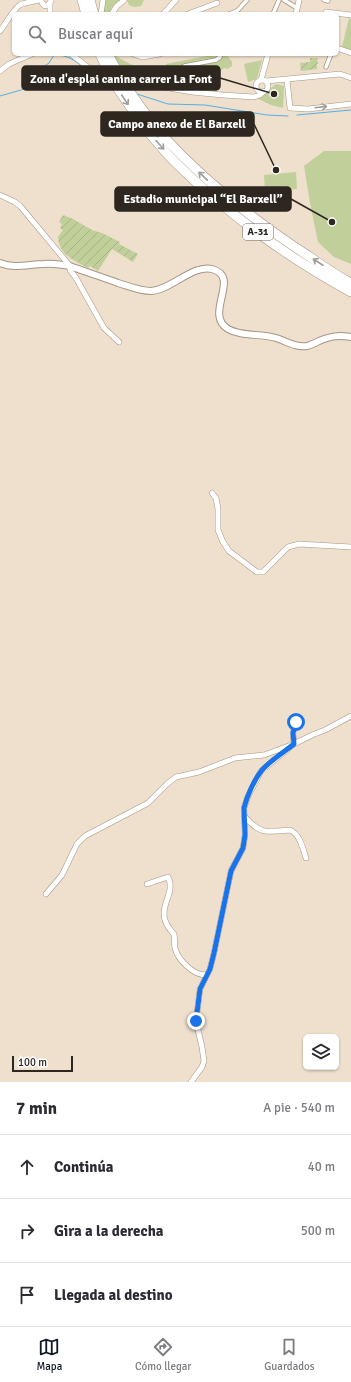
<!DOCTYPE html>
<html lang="es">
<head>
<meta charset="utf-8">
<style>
  :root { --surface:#fff; --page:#f7f7f7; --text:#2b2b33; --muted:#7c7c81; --line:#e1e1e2; --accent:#111827 }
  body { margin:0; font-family:Signika,sans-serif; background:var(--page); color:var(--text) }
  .controls { position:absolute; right:12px; bottom:12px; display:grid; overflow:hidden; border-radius:6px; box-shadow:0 1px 3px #0004 }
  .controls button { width:36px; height:36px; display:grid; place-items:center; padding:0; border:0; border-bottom:1px solid var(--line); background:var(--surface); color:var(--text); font:20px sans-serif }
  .scale { position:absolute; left:12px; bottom:10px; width:61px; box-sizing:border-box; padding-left:4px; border:2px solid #2d2720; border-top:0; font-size:11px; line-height:14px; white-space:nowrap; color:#2d2720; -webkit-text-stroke:3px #fff; paint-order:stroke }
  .stop { position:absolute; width:12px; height:12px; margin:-9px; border:3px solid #1a73e8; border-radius:50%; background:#fff }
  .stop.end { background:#1a73e8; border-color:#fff; box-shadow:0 1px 4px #0008 }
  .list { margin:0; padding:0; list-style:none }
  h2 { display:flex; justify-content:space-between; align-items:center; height:52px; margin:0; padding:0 16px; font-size:17px }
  h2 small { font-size:13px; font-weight:400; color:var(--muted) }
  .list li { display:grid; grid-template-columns:26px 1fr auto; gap:12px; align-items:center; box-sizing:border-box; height:64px; padding:0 16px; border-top:1px solid var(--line) }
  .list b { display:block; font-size:15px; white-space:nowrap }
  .list em { font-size:13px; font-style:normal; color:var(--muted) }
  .icon { flex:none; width:22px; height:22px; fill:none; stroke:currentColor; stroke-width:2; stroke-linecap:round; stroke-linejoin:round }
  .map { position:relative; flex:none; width:351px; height:1082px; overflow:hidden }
  .search { position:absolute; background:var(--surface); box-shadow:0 1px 3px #0004; left:12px; right:12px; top:12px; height:44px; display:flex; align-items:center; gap:10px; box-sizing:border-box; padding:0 14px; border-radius:6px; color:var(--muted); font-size:15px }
  .sheet { height:244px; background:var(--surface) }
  nav { display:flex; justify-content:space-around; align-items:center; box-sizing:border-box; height:56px; border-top:1px solid var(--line); background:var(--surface); font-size:11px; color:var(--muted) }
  nav a { display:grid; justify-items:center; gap:2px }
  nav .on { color:var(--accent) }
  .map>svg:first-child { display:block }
</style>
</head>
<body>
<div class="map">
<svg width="351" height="1082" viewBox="0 0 351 1082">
  <defs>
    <pattern id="garden-furrows" width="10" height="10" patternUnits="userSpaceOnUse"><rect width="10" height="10" fill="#c1d09b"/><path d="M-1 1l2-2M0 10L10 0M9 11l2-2" fill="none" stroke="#a6b385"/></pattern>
  </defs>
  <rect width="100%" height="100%" fill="#efdfcd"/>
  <g fill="#c1d09b">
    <path d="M105,0H121L111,8L110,14H103Z"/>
    <path d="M127,0H144L141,6L134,7L129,5Z"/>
    <path d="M349,18L351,19V50L342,47Z"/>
    <path d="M217,54L227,55L232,62V66L228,69L225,68L202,79H182L163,82L125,77L114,55L130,64L143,69L154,66H166V64Z"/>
    <path d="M262,60L257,79L248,82L244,64Z"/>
    <path d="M276,84L284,86L283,108L271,105L258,99Z"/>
    <path d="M324,151H351V264L334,257L318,242L310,203L304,166Z"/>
    <path d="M296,172L297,189L265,192L264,175Z"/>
  </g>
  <g fill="url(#garden-furrows)">
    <path d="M310,58H318L317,62L319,63L317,64V69L301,71L300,63L310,62Z"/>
    <path d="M63,215L73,219L92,230L102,233L120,242L119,244L138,254L133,262L112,249L98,271L90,266L88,268C74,260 59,255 58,237L63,230L60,228L62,224L59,222Z"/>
  </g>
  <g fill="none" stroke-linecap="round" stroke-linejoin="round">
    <g stroke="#53b1e3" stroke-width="1">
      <path d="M137,94L168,104L205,105L267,115L288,116"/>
      <path d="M0,96L21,90L31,83L40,69L49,63L54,55C77,53 92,80 112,88"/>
      <path d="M297,115L351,110"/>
    </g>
    <g stroke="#a59685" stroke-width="5">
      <g id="pedestrian">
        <path d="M284,0L297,8"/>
        <path d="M324,0L328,1"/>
        <path d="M229,14L237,11L247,0"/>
        <path d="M273,14L279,0"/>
        <path d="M326,67L331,54"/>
        <path d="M188,86L186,80L207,75V73L206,71H186L184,66L216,60L220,57L221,54"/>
      </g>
    </g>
    <g stroke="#a59685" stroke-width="6">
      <g id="minor">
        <path d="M41,0L42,3L45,6L48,5L51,1"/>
        <path d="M50,3V14"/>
        <path d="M101,14L103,0"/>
        <path d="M112,14L116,7L124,0"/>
        <path d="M163,14L176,0"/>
        <path d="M188,14L217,3"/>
        <path d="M296,14L299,0"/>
        <path d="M325,14L326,12L351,15"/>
        <path d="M0,31C5,25 15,7 20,5C25,2 33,2 39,0"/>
        <path d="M337,48L351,53"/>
        <path d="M71,54L98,75L113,79"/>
        <path d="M133,54L142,57L160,54"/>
        <path d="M0,71L9,64L32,54"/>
        <path d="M123,80L192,92L223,95L254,97L260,95L263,92"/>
        <path d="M261,80L268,54"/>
        <path d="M287,80L290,108L308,109L351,104"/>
        <circle cx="262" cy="86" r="6"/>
        <path d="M266,81L340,74L351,78"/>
        <path d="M0,195L15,202L21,207L70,266V270L76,278L104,328L119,342"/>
        <path d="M212,493L216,498L218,509V530L223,542L229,551L257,572H263L288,547L299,544L351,547"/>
        <path d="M245,817C260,835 269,832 290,830C300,834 303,849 306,858"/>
        <path d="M147,884L168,877C178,896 150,910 174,934C175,939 174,943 175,948C178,960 193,975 206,975"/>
        <path d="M46,894L62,875L77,844L85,836L148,803L167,784L176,777L199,772L235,758L264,755L294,744L293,733L296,722"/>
        <path d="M191,1082L202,1067L204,1061L202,1047L196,1021L200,989L210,969L214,953L231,871L243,848L245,835L244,808L248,796L261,771L294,744L312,735L325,730L351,716"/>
      </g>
    </g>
    <g stroke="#a59685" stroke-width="8">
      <path id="tertiary" d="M0,263C14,269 30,264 44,264C53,263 61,265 70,266C86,272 102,277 118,283C129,286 139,291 151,291C171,290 193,264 212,269C242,277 203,314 228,329C242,337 260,333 276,338C286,341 296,348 307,346C311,345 315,343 319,341C331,336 338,335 351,337"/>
    </g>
    <g stroke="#a59685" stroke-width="10">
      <g id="motorway">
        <path d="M82,0L86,14"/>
        <path d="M90,0L94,14"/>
        <path d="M147,131C156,140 164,151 173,160C225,212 287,257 351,292"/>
        <path d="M162,135C206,183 256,222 310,257C323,266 337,276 351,283"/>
      </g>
    </g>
    <use href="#pedestrian" stroke="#fff" stroke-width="3.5"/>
    <use href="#minor" stroke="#fff" stroke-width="5"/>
    <use href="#tertiary" stroke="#fff" stroke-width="6"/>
    <use href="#motorway" stroke="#fff" stroke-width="9"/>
    <g stroke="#a59685" stroke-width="10" stroke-linecap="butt">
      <g id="motorway-bridge">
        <path d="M100,54L113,82L147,131"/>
        <path d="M108,54C123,84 141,109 162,135"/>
      </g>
    </g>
    <use href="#motorway-bridge" stroke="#fff" stroke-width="9"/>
  </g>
  <defs><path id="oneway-shaft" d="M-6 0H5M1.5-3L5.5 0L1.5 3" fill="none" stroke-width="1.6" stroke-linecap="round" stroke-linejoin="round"/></defs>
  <g stroke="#a09e9b">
    <use href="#oneway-shaft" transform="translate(125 100) rotate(56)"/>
    <use href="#oneway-shaft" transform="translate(321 107) rotate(-7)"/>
    <use href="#oneway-shaft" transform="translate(160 145) rotate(48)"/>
    <use href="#oneway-shaft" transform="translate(203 176) rotate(-137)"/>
    <use href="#oneway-shaft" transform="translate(318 262) rotate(-147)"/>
  </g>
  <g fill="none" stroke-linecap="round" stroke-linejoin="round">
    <path stroke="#1a73e8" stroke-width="5" d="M196,1021L200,989L210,969L214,953L231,871L243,848L245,835L244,808C247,796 254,780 262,770C271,760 284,752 294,744L293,733L296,722"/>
  </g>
  <g text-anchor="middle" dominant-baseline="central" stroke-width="3.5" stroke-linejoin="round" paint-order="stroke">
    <rect fill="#fff" stroke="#6c6863" stroke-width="1" x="243" y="224" width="30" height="16" rx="3"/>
    <g font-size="10" font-weight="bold" fill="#2d2720">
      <text x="258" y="232">A-31</text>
    </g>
  </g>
  <path fill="none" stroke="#2d2720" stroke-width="1.5" d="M274 94L220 78M276 170L254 124M332 222L291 199"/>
  <g fill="#2d2720" stroke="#fff" stroke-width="1.5">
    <circle cx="274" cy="94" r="4"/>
    <circle cx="276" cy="170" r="4"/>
    <circle cx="332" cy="222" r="4"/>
  </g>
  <g fill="#2d2720" stroke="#2d2720" stroke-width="1.5">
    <rect x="22" y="66" width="198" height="24" rx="4"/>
    <rect x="101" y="112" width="153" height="24" rx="4"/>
    <rect x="115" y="187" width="176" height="24" rx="4"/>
  </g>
  <g font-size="12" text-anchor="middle" font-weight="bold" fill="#fff">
    <text x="121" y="83">Zona d'esplai canina carrer La Font</text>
    <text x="177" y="128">Campo anexo de El Barxell</text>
    <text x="203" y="203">Estadio municipal “El Barxell”</text>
  </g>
</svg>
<div class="controls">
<button><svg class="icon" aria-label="layers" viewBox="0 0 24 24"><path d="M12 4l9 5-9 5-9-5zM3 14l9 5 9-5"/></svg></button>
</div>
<div class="scale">100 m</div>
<div class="stop" style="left:296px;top:722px"></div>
<div class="stop end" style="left:196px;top:1021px"></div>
<div class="search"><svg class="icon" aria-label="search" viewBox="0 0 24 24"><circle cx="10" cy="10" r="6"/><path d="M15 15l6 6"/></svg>Buscar aquí</div>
</div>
<section class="sheet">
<h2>7 min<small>A pie · 540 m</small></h2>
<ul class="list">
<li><svg class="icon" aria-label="ahead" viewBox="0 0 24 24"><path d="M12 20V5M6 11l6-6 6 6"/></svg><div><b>Continúa</b></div><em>40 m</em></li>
<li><svg class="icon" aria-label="right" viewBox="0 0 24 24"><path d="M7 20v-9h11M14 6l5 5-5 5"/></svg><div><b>Gira a la derecha</b></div><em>500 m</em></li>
<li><svg class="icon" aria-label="arrive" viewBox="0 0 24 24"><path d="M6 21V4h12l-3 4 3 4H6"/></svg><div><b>Llegada al destino</b></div></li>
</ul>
</section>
<nav>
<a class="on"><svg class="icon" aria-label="map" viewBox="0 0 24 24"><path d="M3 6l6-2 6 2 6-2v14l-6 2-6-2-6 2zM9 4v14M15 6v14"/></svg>Mapa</a>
<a><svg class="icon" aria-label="directions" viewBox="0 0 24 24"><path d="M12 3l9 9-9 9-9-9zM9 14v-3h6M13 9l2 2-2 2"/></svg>Cómo llegar</a>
<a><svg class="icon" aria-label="saved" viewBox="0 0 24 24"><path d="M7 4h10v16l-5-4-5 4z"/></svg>Guardados</a>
</nav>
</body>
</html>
